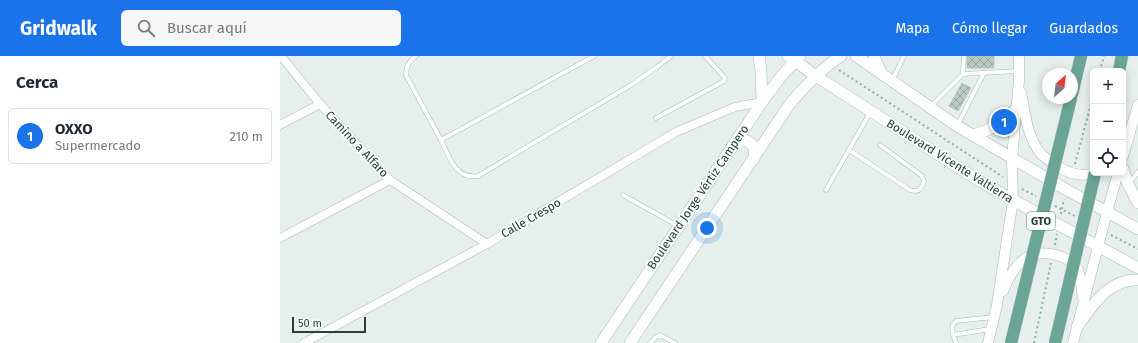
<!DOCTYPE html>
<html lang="es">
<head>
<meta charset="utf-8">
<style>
  :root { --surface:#fff; --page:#f6f6f7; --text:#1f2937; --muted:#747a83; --line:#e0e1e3; --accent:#1a73e8 }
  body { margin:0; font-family:"Fira Sans",sans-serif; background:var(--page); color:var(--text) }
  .controls { position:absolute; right:12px; top:12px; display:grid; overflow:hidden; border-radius:6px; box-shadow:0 2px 10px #0003 }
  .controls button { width:36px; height:36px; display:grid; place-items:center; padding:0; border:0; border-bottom:1px solid var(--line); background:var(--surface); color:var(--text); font:20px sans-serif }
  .compass { position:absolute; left:762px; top:12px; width:36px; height:36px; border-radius:50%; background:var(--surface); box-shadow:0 2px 10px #0003; rotate:27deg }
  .scale { position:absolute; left:12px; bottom:10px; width:74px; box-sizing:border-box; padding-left:4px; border:2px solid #24423a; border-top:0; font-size:11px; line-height:14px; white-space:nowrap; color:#24423a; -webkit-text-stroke:3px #f7fbf9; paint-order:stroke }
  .you { position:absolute; left:427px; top:172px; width:14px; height:14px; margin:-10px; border:3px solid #fff; border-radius:50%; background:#1a73e8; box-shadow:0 0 0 6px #1a73e833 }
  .badge { display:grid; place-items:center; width:26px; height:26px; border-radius:50%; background:var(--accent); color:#fff; font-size:13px; font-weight:700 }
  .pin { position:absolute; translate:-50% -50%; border:2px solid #fff; box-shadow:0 1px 4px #0006 }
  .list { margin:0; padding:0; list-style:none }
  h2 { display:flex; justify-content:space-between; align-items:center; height:52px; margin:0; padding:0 16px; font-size:17px }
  h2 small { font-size:13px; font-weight:400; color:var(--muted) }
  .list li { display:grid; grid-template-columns:26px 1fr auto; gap:12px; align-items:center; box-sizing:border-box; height:56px; margin:0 8px 8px; padding:0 8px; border:1px solid var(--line); border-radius:6px }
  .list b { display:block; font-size:15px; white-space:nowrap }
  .list p { margin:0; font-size:13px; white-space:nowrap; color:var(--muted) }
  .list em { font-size:13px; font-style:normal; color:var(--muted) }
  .icon { flex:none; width:22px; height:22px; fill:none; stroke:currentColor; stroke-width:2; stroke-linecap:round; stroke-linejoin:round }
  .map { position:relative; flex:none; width:858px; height:287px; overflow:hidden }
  header { display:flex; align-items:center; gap:24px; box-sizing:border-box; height:56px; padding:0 20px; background:var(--accent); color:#fff }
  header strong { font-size:19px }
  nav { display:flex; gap:22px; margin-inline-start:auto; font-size:14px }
  .search { width:280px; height:36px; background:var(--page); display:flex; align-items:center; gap:10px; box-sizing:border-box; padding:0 14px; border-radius:6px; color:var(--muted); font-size:15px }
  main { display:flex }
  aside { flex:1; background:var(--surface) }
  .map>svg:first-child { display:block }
</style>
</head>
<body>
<header>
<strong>Gridwalk</strong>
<div class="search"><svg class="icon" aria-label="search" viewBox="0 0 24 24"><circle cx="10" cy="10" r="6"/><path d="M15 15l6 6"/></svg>Buscar aquí</div>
<nav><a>Mapa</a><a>Cómo llegar</a><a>Guardados</a></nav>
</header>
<main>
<aside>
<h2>Cerca<small></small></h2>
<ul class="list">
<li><span class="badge">1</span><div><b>OXXO</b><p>Supermercado</p></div><em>210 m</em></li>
</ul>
</aside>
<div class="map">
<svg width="858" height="287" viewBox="0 0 858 287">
  <defs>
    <pattern id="building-cross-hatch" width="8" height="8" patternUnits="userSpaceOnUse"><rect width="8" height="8" fill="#bbcac4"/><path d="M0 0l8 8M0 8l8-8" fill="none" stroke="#98a6a0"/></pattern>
  </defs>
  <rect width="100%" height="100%" fill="#e6efeb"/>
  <g fill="url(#building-cross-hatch)" stroke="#b8c9c2">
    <rect x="687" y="0" width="27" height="12"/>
    <path d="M682,27L691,32L678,55L669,50Z"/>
  </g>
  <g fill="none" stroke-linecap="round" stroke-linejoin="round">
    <g stroke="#a8b8b2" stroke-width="5">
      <g id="service">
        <path d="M136,0C129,5 126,10 126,19L161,84L314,0"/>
        <path d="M683,18L738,15"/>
        <path d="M613,23L624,0"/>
        <path d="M651,50L683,18L684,0"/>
        <path d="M376,62L444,25L445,22L425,0"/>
        <path d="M677,70L704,17"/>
        <path d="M161,84C170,102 175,123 198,120L351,29L377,11L391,0"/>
        <path d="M569,94L630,134C638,137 642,133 644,125L642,120L600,89"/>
        <path d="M850,126L858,116"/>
        <path d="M546,134L591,55"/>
        <path d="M343,139L398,170"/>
        <path d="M710,273L673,279C672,273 671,269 676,265L714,261"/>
        <path d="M673,279L676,287"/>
        <path d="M370,287L376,281L380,279L395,287"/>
      </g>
    </g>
    <g stroke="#a8b8b2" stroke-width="9">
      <g id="minor">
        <path d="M1,0L40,48L110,124L207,188"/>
        <path d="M0,69L40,48"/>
        <path d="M0,182L110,124"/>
        <path d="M24,287L207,188L396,76L455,51L482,46"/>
      </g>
    </g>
    <g stroke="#a8b8b2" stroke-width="11">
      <g id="tertiary">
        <path d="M741,36C745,57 747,81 761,98C766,103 773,107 779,111C790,118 802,121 815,117"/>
        <path d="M843,100L858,49"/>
        <path d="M723,235C733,211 746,191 776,199C784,201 792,205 797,212C802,221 801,233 803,242"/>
        <path d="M708,287L717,249L733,144L732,102L739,24V0"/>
        <path d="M793,287L827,156L838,117"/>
      </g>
    </g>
    <g stroke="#a4bbb3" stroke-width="12">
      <g id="secondary">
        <path d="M479,0L481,15L482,46"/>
        <path d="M508,0L536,20L698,124L733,144L858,212"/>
        <path d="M576,0L677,70L787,134L858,173"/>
        <path d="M594,0L597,8L602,18"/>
        <path d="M693,79C712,74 721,67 735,54"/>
        <path d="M452,91C466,79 477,86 474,103"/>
        <path d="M843,113L848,128L858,147"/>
        <path d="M797,271C812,250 829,222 858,224"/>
        <path d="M321,287L482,46L503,18L520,0"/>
        <path d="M350,287L509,49C524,31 541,13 561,0"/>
      </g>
    </g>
    <g stroke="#c2cac8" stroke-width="13">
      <g id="primary">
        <path d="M839,15L842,0"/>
        <path d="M792,38L801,0"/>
      </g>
    </g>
    <g stroke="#86b3a5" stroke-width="2" stroke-dasharray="2 3" stroke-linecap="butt">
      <path d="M559,14L723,121"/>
      <path d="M820,15L824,0"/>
      <path d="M795,108L813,40"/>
      <path d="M742,133L756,140"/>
      <path d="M775,150L795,160"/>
      <path d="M781,158L784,143"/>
      <path d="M831,179L858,193"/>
      <path d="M775,189L777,178"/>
      <path d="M754,287L771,207"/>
    </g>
    <use href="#service" stroke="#fff" stroke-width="4"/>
    <use href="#minor" stroke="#fff" stroke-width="8"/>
    <use href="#tertiary" stroke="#fff" stroke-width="10"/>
    <use href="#secondary" stroke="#fff" stroke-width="11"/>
    <use href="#primary" stroke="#6aa596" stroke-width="12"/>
    <g stroke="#c2cac8" stroke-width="13" stroke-linecap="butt">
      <g id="primary-bridge">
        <path d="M731,287L791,42"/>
        <path d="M775,287L815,117"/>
      </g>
    </g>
    <use href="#primary-bridge" stroke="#6aa596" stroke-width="12"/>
  </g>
  <g text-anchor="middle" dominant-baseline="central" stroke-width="3.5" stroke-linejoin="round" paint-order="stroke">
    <rect fill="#f7fbf9" stroke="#637a73" stroke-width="1" x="747" y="156" width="28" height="18" rx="3"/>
    <g font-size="11" font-weight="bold" fill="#24423a">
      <text x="761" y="165">GTO</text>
    </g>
    <g font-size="12" fill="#24423a" stroke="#f7fbf9">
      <text transform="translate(77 88) rotate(47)">Camino a Alfaro</text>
      <text transform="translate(670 105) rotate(32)">Boulevard Vicente Valtierra</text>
      <text transform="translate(418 141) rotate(-56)">Boulevard Jorge Vértiz Campero</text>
      <text transform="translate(251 162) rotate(-30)">Calle Crespo</text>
    </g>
  </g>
</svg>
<div class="controls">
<button>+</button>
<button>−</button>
<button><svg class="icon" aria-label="locate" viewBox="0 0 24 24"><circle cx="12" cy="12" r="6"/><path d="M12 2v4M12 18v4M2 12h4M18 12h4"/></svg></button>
</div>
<svg class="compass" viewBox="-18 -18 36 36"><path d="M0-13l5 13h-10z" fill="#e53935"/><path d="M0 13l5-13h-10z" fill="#747a83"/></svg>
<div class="scale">50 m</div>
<div class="you"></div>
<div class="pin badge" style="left:724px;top:66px">1</div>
</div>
</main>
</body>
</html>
